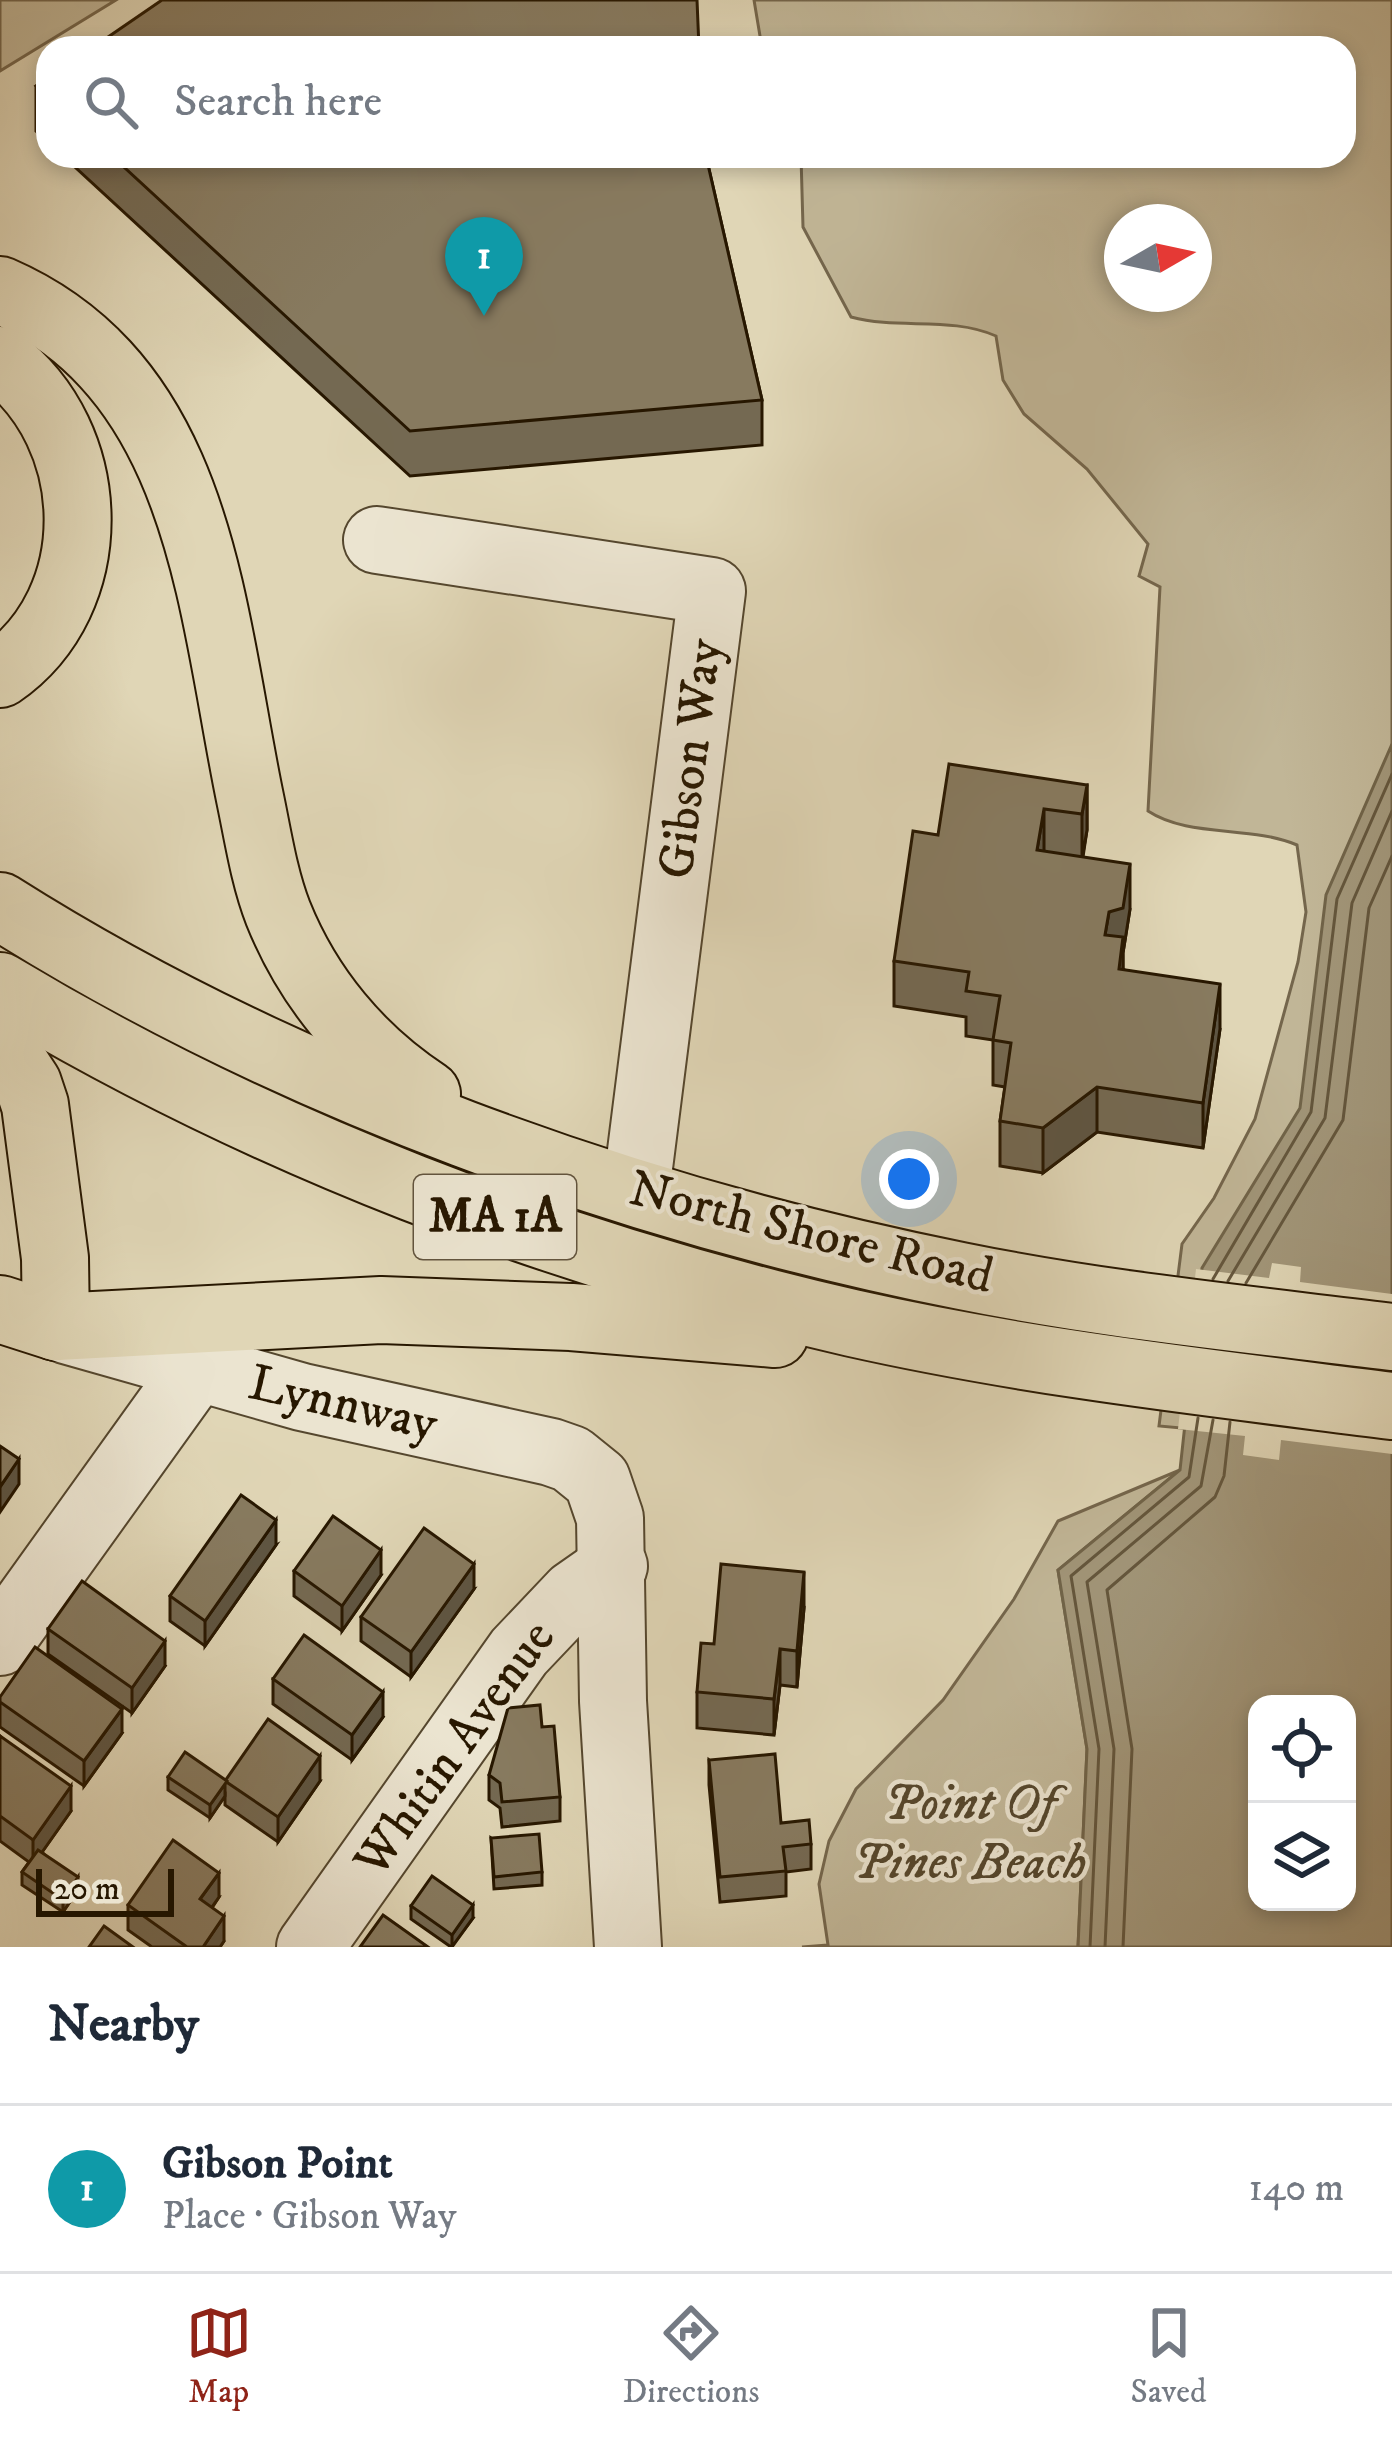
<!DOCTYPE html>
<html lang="en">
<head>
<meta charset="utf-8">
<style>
  :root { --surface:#fff; --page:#f6f6f7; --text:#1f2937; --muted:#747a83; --line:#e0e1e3; --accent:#8f2418 }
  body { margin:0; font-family:"IM FELL DW Pica",serif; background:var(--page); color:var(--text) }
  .controls { position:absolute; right:36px; bottom:36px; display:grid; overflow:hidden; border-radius:24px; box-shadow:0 6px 18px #0003 }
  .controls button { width:108px; height:108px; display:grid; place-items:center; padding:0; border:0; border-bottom:3px solid var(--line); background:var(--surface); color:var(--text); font:60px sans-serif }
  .compass { position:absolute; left:1104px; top:204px; width:108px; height:108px; border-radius:50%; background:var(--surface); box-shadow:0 6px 18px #0003; rotate:81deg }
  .scale { position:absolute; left:36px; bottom:30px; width:138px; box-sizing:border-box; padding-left:12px; border:6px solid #271700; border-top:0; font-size:33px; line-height:42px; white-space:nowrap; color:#271700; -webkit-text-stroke:9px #ebe4d0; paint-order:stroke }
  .you { position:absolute; left:909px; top:1179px; width:42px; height:42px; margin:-30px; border:9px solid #fff; border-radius:50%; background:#1a73e8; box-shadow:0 0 0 18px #1a73e833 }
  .badge { display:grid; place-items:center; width:78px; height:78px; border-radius:50%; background:var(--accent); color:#fff; font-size:39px; font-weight:700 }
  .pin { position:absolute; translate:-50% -99px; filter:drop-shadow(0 3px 6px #0008) }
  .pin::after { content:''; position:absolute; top:63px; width:42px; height:36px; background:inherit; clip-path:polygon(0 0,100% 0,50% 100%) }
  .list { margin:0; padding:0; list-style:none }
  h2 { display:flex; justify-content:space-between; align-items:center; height:156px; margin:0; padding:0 48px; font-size:51px }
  h2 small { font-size:39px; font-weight:400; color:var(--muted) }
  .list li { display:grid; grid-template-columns:78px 1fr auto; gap:36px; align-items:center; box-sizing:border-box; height:168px; padding:0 48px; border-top:3px solid var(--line) }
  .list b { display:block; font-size:45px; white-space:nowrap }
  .list p { margin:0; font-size:39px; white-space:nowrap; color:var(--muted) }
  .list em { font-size:39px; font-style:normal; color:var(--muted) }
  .icon { flex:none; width:66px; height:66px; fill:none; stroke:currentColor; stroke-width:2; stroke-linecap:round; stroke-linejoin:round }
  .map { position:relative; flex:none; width:1392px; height:1947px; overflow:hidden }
  .search { position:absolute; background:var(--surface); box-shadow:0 6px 18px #0003; left:36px; right:36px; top:36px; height:132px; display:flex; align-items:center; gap:30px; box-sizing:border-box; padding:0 42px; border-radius:36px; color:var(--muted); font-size:45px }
  .sheet { height:324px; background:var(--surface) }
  nav { display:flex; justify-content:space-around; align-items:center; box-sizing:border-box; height:168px; border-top:3px solid var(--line); background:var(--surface); font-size:33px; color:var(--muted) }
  nav a { display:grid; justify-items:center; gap:6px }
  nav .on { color:var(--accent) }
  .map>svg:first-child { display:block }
</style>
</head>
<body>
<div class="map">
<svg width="1392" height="1947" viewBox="0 0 1392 1947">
  <rect width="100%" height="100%" fill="#e0d6b6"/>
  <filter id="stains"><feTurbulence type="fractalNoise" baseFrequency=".00167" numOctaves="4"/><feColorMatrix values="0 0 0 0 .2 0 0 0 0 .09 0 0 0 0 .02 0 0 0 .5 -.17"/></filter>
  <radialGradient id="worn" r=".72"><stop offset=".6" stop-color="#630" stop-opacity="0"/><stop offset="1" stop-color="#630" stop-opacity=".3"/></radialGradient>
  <g fill="#c1b697" stroke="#74664c" stroke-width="3" fill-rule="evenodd">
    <path d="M0,0H116L0,71Z"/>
    <path d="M754,0H1392V1381L1235,1433L1159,1426L1182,1244L1214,1198L1255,1119L1298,962L1306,912L1297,845C1250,825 1189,838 1148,811L1160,587L1139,576L1148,544L1087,469L1024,414L1003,380L996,336C951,316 899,330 851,317L803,227L801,156H1344V48H762ZM1122,222H1194V294H1122Z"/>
    <path d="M1180,1470L1058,1570L1087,1749L1078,1947H802L828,1945L819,1884L829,1841L856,1789L943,1700L1014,1599L1058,1521Z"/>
  </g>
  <path fill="#a19578" stroke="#706348" stroke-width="3" fill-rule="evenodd" d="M1392,744V1947H1078L1087,1749L1058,1570L1180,1470L1202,1268L1300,1108L1326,895ZM1257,1704H1347V1902H1257Z"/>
  <path fill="#e0d6b6" d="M1272,1263L1301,1267L1300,1282L1392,1294V1454L1281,1440L1279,1460L1243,1455L1245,1436L1178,1429L1196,1269L1269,1278Z"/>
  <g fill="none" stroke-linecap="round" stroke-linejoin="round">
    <g stroke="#64563c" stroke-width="3">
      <path d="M1213,1279L1311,1112L1337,899L1392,774"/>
      <path d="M1228,1281L1325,1118L1352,903L1392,811"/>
      <path d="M1246,1283L1343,1120L1369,908L1392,856"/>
      <path d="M1090,1947L1099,1749L1071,1576L1189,1477L1198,1418"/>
      <path d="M1105,1947L1114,1749L1087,1582L1201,1486L1213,1420"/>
      <path d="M1123,1947L1132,1749L1107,1590L1215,1497L1224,1476L1230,1422"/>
    </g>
    <g stroke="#55472e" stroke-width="70">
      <g id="minor">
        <path d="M377,540L712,591L636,1191"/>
        <path d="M66,1330L302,1397L551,1452L571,1459L597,1480L610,1518L613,1701L628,1947"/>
        <path d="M0,1642L196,1369"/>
        <path d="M310,1947L519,1652L574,1594L614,1566"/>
      </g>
    </g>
    <g stroke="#271700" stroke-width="70">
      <path id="major" d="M0,1309L56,1327"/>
    </g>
    <g stroke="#271700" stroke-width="70">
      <g id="highway">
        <path d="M0,290C202,378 211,609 250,798C258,836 264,877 278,913C308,988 360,1050 427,1094"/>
        <path d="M0,360C101,435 106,601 0,674"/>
        <path d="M0,906C284,1086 632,1210 961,1276C1103,1305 1248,1319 1392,1337"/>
        <path d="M0,986C261,1143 556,1255 852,1323C1030,1363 1212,1383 1392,1406"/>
        <path d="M0,1041L28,1084L35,1105L55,1258L56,1327L381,1310L571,1317L775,1334"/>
      </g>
    </g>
    <use href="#minor" stroke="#ebe4d0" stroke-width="66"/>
    <use href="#major" stroke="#e0d6b6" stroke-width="66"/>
    <use href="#highway" stroke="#e0d6b6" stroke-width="66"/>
  </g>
  <g fill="#746952" stroke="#271700" stroke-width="3">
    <path d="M48,78V142L36,131V86Z"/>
    <path d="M63,156H706L762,400V445L410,476Z"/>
    <path d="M1087,785V830L1083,857L1130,909L1123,953V969L1220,1029L1203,1148L1097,1132L1043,1173L1000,1166V1121L1005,1087L993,1085V1040L966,1036V1017L894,1006V961L938,835Z"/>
    <path d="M276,1545L205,1646L170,1621V1596Z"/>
    <path d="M294,1571L381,1575L342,1631L294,1596Z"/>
    <path d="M474,1589L411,1677L361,1641V1617Z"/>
    <path d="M804,1608L797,1687L780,1685L774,1735L697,1728V1692L714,1644Z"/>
    <path d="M48,1629L165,1666L132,1713L48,1654Z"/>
    <path d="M273,1679L383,1717L352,1760L273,1704Z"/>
    <path d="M0,1697L122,1733L84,1786L0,1727Z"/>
    <path d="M542,1727L560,1797V1821L502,1827L500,1808L489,1800V1775Z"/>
    <path d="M0,1736L71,1811L42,1852L78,1890L63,1912L22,1885V1872L29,1862L0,1841Z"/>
    <path d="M709,1760L781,1823L811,1844V1869L786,1872V1896L720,1902L709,1785Z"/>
    <path d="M168,1777L225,1780L320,1781L278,1842L225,1805V1796L210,1818L168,1790Z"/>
    <path d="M491,1838L542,1872V1885L494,1889Z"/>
    <path d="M219,1897L212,1908L224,1941L220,1947H152L128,1930V1905Z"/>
    <path d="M411,1906L473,1918L451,1947L411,1919Z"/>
  </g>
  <g fill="#5e5542" stroke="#271700" stroke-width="3">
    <path d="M1087,785V830L1082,859V814Z"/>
    <path d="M1044,809V854L1037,850Z"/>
    <path d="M1130,864V909L1123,953V982L1105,935L1109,912Z"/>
    <path d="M1220,984V1029L1203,1148V1103Z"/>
    <path d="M1097,1087V1132L1043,1173V1128Z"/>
    <path d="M19,1459V1484L0,1512V1487Z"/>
    <path d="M276,1520V1545L205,1646V1621Z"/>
    <path d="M381,1550V1575L342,1631V1606Z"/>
    <path d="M474,1564V1589L411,1677V1652Z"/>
    <path d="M804,1572V1608L797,1687V1651Z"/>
    <path d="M165,1641V1666L132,1713V1688Z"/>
    <path d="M780,1649V1685L774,1735V1699Z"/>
    <path d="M383,1692V1717L352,1760V1735Z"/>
    <path d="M122,1709V1733L84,1786V1761Z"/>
    <path d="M320,1756V1781L278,1842V1817Z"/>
    <path d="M225,1784V1796L210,1818V1805Z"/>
    <path d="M71,1786V1811L33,1865V1840Z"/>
    <path d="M219,1873V1897L200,1924V1899Z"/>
    <path d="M78,1877V1890L63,1912V1900Z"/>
    <path d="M473,1905V1918L452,1947V1935Z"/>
    <path d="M224,1916V1941L220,1947H203Z"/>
  </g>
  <g fill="#877a5f" stroke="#271700" stroke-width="3">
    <path d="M162,0H697L699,48H92Z"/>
    <path d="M48,78V97L36,86Z"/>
    <path d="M112,156H706L762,400L410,431Z"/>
    <path d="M949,764L1087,785L1082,814L1044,809L1037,850L1130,864L1123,908L1109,912L1105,935L1123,937L1119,969L1220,984L1203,1103L1097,1087L1043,1128L1000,1121L1011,1043L993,1040L1000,996L966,991L969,972L894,961L913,831L938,835Z"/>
    <path d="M0,1446L19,1459L0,1487Z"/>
    <path d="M241,1495L276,1520L205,1621L170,1596Z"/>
    <path d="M333,1516L381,1550L342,1606L294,1571Z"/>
    <path d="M424,1528L474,1564L411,1652L361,1617Z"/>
    <path d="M721,1564L804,1572L797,1651L780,1649L774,1699L697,1692L701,1643L714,1644Z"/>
    <path d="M82,1581L165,1641L132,1688L48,1629Z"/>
    <path d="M304,1635L383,1692L352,1735L273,1679Z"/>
    <path d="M35,1647L122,1709L84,1761L0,1702V1697Z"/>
    <path d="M540,1705L542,1727L554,1726L560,1797L502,1802L500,1783L489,1775L508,1708Z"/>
    <path d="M268,1719L320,1756L278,1817L225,1781Z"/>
    <path d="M0,1736L71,1786L33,1840L0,1816Z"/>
    <path d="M185,1752L227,1781L210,1805L168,1777Z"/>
    <path d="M775,1754L781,1823L809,1820L811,1844L783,1847L786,1871L720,1877L709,1760Z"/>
    <path d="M539,1834L542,1872L494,1877L491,1838Z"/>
    <path d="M173,1840L219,1873L200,1899L224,1916L203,1947H187L128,1905Z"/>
    <path d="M38,1850L78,1877L63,1900L22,1872Z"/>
    <path d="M432,1876L473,1905L452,1935L411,1906Z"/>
    <path d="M383,1915L428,1947H360Z"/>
    <path d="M104,1926L133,1947H89Z"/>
  </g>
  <g text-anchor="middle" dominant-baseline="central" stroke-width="9" stroke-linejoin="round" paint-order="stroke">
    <rect fill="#ebe4d0" stroke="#62543e" stroke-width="3" x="414" y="1175" width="162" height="84" rx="9"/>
    <g font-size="48" font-weight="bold" fill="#271700">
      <text x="495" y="1217">MA 1A</text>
    </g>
    <g font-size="51" fill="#271700" stroke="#ebe4d0">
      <text transform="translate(691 759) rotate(-83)">Gibson Way</text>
      <text transform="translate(811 1233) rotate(14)">North Shore Road</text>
      <text transform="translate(343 1404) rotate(13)">Lynnway</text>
      <text transform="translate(455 1749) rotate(-54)">Whitin Avenue</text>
    </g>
    <g font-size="51" font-style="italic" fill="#55472d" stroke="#ebe4d0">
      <text x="970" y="1804">Point Of<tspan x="970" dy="59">Pines Beach</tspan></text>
    </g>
  </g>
  <rect width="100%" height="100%" filter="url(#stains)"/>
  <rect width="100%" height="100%" fill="url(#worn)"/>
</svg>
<div class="controls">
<button><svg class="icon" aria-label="locate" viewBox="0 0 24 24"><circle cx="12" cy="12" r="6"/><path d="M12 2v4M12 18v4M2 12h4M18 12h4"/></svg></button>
<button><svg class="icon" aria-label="layers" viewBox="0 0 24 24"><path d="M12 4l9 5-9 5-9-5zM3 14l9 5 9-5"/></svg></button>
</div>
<svg class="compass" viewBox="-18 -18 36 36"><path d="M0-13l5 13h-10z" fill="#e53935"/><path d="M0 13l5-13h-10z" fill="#747a83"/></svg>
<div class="scale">20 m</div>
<div class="you"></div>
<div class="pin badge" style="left:484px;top:316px;background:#0f9aa8">1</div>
<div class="search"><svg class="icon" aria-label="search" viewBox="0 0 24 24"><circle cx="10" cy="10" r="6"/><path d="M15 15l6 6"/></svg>Search here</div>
</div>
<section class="sheet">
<h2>Nearby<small></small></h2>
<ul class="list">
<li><span class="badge" style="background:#0f9aa8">1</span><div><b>Gibson Point</b><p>Place · Gibson Way</p></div><em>140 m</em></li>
</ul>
</section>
<nav>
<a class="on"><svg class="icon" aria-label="map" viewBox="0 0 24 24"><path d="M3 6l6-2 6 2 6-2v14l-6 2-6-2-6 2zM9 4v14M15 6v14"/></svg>Map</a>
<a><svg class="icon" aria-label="directions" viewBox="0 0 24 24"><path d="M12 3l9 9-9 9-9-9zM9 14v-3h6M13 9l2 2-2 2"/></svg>Directions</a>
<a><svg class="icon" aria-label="saved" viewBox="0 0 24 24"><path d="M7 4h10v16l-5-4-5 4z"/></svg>Saved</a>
</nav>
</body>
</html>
